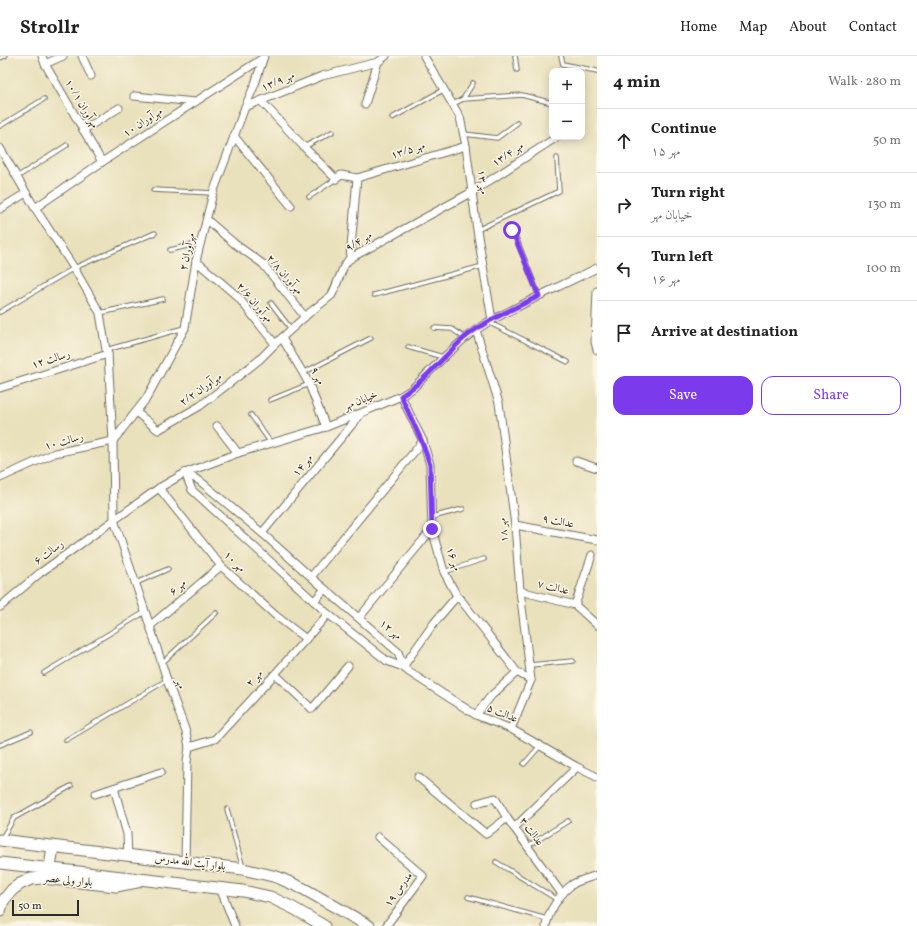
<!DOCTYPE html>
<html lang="en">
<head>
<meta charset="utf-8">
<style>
  :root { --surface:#fff; --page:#f6f6f6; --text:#222; --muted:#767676; --line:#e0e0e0; --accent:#7c3aed }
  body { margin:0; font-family:Vollkorn,Amiri,serif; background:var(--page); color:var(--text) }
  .controls { position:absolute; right:12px; top:12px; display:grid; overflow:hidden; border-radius:8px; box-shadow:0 2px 10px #0003 }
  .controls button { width:36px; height:36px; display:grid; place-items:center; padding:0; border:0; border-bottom:1px solid var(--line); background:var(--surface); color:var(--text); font:20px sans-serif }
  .scale { position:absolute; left:12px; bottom:10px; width:67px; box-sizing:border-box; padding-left:4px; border:2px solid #2b2b2b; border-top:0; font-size:11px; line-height:14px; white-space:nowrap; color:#2b2b2b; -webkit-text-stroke:3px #fcf5e5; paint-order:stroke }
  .stop { position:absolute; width:12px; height:12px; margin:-9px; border:3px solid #7c3aed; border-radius:50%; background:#fff }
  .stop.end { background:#7c3aed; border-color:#fff; box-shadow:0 1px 4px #0008 }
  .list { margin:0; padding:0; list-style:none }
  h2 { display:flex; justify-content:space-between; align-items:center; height:52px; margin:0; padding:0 16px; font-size:17px }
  h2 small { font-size:13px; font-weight:400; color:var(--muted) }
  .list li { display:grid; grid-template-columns:26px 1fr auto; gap:12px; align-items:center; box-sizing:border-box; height:64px; padding:0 16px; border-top:1px solid var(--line) }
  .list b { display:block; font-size:15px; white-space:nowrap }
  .list p { margin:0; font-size:13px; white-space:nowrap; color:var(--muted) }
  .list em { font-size:13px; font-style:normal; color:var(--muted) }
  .actions { display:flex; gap:8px; padding:12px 16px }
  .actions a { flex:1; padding:9px 0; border:1px solid var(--accent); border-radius:12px; text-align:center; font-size:14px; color:var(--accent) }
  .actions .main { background:var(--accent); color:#fff }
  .icon { flex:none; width:22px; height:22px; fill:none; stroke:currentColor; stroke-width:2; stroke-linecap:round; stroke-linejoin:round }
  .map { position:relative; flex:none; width:597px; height:870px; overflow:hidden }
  header { display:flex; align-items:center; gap:24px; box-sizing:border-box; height:56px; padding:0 20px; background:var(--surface); border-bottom:1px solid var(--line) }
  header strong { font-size:19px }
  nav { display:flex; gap:22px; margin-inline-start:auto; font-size:14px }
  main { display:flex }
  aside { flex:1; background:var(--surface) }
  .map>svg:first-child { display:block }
</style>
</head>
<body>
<header>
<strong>Strollr</strong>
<nav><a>Home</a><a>Map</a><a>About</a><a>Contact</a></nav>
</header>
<main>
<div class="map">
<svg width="597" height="870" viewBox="0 0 597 870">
  <rect width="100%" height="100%" fill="#fcf5e5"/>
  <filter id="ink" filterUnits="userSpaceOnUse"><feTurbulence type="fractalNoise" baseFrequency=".025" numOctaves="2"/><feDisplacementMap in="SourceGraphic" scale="8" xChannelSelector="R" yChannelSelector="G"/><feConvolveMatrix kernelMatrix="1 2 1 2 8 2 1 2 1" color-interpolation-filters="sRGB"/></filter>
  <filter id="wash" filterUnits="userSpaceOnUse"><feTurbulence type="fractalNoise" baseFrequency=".012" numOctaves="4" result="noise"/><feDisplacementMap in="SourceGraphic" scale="16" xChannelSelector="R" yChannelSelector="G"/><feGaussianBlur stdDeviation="0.9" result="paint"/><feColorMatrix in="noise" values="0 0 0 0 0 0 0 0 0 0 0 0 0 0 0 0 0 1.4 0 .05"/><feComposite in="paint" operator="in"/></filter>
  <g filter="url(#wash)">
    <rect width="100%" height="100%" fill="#e9e1bc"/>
  </g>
  <g filter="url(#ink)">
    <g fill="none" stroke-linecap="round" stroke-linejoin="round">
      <g stroke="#6e6b5e" stroke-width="5.5">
        <g id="lane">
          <path d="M515,0L517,14"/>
          <path d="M561,0L563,8L597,15"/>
          <path d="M0,2L5,0"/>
          <path d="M463,43L473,27"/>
          <path d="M453,48L463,43L522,39L552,47"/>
          <path d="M392,62L443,34"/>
          <path d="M0,70L44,43"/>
          <path d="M464,78L497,82L517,67"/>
          <path d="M304,91L332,76"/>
          <path d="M17,121L67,89"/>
          <path d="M153,134L213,137"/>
          <path d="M309,141L336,123"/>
          <path d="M477,174L559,135L557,102"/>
          <path d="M513,174L539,240"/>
          <path d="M170,194L200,187"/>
          <path d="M374,239L483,210"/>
          <path d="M271,247L291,273"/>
          <path d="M0,256L74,212L155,177"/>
          <path d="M100,257L163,243"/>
          <path d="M488,266L568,306"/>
          <path d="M434,272L452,273L465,282"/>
          <path d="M408,291L443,301"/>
          <path d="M106,294L184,272"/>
          <path d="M303,317L371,282"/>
          <path d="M270,344L309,328"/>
          <path d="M251,359L271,387"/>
          <path d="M432,461L463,453"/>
          <path d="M444,516L484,503"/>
          <path d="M136,527L168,513"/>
          <path d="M162,607L216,557"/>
          <path d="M530,609L573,605"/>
          <path d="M44,617L145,556"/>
          <path d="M66,684L167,624"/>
          <path d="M0,689L31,676"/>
          <path d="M524,708L540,690"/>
          <path d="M227,753L243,812"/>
          <path d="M2,782L14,762L71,730"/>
          <path d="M528,790L568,765"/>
          <path d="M496,806L558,844"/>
          <path d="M468,841L547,863"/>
        </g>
      </g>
      <g stroke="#6e6b5e" stroke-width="9">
        <g id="street">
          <path d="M42,0L45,8L102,106"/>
          <path d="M82,0L91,20"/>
          <path d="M424,0L460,61L466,90L477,174L492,264"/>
          <path d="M45,8L63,0"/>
          <path d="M134,40L195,46"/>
          <path d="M261,45L304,91L336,123L341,119L357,122L466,90"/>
          <path d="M365,48L378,6"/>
          <path d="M245,51L322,20L378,6L386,0"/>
          <path d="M83,74L119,52"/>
          <path d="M234,80L291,150"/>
          <path d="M0,92L35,152L74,212L100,257L106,294L108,298L113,385L114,464L150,570L167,624L186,676L189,691L187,706L185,806"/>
          <path d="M35,152L102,106L263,2"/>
          <path d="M0,153L26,137"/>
          <path d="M207,164L235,188L263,208L305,261"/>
          <path d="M350,203L357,122"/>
          <path d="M196,205L238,241L275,288"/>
          <path d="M597,235L595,286L597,294"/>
          <path d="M476,274L499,347L515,469L520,535L531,624L511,673"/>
          <path d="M282,282L303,317L309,328L326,371"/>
          <path d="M0,332L108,298"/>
          <path d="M401,340L423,385L430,409L432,473L444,516L457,540L461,544L517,616L531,624"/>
          <path d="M136,356L158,374L200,350L259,304L275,288L308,258L332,239L344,210L349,203L472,136L557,81"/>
          <path d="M217,370L238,397"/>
          <path d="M576,405L597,412"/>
          <path d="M185,417L192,434L328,558L387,605L403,611L409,616L476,659L511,673L577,711L597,721"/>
          <path d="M185,417L200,425L262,477L311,521L398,596L403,611"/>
          <path d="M0,422L55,397L113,385L146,343L185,272L196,205L213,137L245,51L255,28L264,0"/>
          <path d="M159,432L221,510L275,559L306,583"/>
          <path d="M515,469L597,484"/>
          <path d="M262,477L360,359"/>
          <path d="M311,521L423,385"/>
          <path d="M520,535L575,549L597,569"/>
          <path d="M314,545L325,533"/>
          <path d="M575,549L592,499"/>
          <path d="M0,551L40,517L159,432L185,417L238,397L326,371L361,357L401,340L412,333L444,301L465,282L476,274L488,266L539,240L597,212"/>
          <path d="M359,562L432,473"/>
          <path d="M150,570L221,510"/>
          <path d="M403,611L434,567L457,540"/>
          <path d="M275,618L312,653L348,610"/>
          <path d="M476,659L491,640L517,616"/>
          <path d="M189,691L215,683L275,618L328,558"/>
          <path d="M418,721L486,778L507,762"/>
          <path d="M114,732L127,778L128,800"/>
          <path d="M95,738L161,716"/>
          <path d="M477,747L495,742L507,762L562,838"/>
          <path d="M514,772L577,711"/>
          <path d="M378,781L423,820L386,870"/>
          <path d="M220,832L235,870"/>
          <path d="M546,870C548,856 561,836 573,828C580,824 589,822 597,819"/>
        </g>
      </g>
      <g stroke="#6e6b5e" stroke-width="13">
        <g id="secondary">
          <path d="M0,784L243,813L277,821L304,833L369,870"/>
          <path d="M0,807L243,835L270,841L293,852L324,870"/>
          <path d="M50,812L53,790"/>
          <path d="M0,855L3,845L12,834L20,828L31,823L43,822L116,830L137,826"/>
        </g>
      </g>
      <use href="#lane" stroke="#fff" stroke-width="3.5"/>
      <use href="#street" stroke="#fff" stroke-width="7"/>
      <use href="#secondary" stroke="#fff" stroke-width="11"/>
    </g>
  </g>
  <g fill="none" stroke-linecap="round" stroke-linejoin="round" filter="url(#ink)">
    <path stroke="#7c3aed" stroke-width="5" d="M432,473L430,409L422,386L401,340C425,325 443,301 464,282C486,264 514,253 539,240L512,174"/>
  </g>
  <g text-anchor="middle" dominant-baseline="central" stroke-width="3" stroke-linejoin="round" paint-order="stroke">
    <g font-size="11" fill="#2b2b2b" stroke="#fcf5e5">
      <text transform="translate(278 26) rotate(-22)">مهر ۱۳/۹</text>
      <text transform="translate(81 48) rotate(59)">مهرآوران ۱۰/۱</text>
      <text transform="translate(143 67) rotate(-33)">مهرآوران ۱۰</text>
      <text transform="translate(408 95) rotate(-17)">مهر ۱۳/۵</text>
      <text transform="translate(508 99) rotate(-33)">مهر ۱۳/۴</text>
      <text transform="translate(482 126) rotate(83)">مهر ۱۳</text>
      <text transform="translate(359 186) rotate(-31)">مهر ۹/۴</text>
      <text transform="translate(188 196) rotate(-77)">مهرآوران ۲</text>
      <text transform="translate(284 219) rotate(49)">مهرآوران ۲/۸</text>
      <text transform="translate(254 247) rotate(49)">مهرآوران ۲/۶</text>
      <text transform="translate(51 304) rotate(-17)">رسالت ۱۲</text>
      <text transform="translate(317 320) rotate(64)">مهر ۹</text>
      <text transform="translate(201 334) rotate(-35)">مهرآوران ۲/۲</text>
      <text transform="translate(361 345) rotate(-22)">خیابان مهر</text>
      <text transform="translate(64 386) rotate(-15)">رسالت ۱۰</text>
      <text transform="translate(303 410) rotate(-50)">مهر ۱۴</text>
      <text transform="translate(558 466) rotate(11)">عدالت ۹</text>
      <text transform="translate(504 474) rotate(-96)">مهر ۱۸</text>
      <text transform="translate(49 497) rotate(-36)">رسالت ۶</text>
      <text transform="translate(453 503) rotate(71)">مهر ۱۶</text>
      <text transform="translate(234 506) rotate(45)">مهر ۱۰</text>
      <text transform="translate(178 532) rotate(-40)">مهر ۶</text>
      <text transform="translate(553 532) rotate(14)">عدالت ۷</text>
      <text transform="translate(390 574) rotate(40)">مهر ۱۲</text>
      <text transform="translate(255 623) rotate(-47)">مهر ۲</text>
      <text transform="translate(180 628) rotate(70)">مهر</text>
      <text transform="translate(502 658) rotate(22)">عدالت ۵</text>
      <text transform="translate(531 776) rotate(54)">عدالت ۳</text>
      <text transform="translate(190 807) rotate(7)">بلوار آیت الله مدرس</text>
      <text transform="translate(68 825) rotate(5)">بلوار ولی عصر</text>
      <text transform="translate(399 834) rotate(-54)">مدرس ۱۹</text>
    </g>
  </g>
</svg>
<div class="controls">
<button>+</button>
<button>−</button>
</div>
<div class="scale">50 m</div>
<div class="stop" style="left:512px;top:174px"></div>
<div class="stop end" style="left:432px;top:473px"></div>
</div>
<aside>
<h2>4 min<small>Walk · 280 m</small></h2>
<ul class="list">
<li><svg class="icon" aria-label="ahead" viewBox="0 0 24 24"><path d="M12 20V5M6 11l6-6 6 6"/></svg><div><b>Continue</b><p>مهر ۱۵</p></div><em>50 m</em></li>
<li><svg class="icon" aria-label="right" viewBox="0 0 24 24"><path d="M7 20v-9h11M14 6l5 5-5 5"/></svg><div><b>Turn right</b><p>خیابان مهر</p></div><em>130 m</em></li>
<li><svg class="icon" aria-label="left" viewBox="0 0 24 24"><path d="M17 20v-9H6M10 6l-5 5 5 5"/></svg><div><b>Turn left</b><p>مهر ۱۶</p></div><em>100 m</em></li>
<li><svg class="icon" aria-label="arrive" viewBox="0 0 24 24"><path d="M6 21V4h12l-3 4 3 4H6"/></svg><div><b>Arrive at destination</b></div></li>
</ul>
<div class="actions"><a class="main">Save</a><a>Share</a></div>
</aside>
</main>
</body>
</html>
